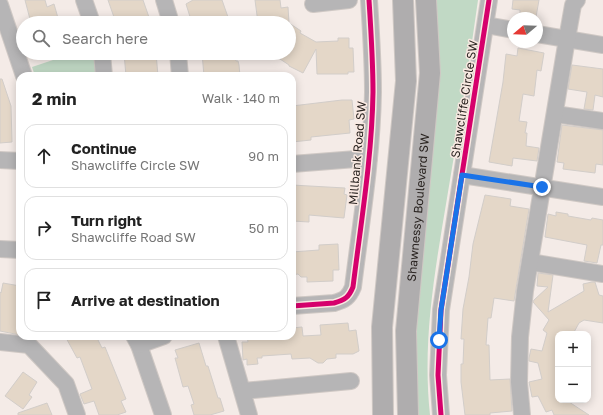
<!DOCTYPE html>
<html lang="en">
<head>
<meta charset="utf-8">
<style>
  :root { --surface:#fff; --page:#f2f2f2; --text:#222; --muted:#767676; --line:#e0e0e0 }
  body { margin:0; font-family:"Golos Text",sans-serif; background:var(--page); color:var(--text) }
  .controls { position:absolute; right:12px; bottom:12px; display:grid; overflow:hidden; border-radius:8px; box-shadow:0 2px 10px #0003 }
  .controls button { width:36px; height:36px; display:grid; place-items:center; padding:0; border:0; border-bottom:1px solid var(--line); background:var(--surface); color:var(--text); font:20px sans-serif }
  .compass { position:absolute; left:507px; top:12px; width:36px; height:36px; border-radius:50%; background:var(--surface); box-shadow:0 2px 10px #0003; rotate:251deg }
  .stop { position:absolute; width:12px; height:12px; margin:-9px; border:3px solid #1a73e8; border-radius:50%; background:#fff }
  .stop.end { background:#1a73e8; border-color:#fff; box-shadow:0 1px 4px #0008 }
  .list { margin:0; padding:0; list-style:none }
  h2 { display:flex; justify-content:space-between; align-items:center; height:52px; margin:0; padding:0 16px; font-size:17px }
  h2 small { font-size:13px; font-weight:400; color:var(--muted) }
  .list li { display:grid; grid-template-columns:26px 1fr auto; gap:12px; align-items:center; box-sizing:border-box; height:64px; margin:0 8px 8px; padding:0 8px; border:1px solid var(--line); border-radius:12px }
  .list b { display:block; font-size:15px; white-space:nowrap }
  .list p { margin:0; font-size:13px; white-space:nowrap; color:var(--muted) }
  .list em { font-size:13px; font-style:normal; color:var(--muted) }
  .icon { flex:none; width:22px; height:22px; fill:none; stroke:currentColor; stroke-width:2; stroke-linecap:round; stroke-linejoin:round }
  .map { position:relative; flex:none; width:603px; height:415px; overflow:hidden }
  .search { position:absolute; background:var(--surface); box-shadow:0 2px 10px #0003; left:16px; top:16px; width:280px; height:44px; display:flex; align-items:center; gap:10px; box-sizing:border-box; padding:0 14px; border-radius:22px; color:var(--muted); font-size:15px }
  .panel { position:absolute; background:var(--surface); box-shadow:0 2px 10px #0003; left:16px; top:72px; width:280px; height:268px; border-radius:12px }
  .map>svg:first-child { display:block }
</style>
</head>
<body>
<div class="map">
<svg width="603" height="415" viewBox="0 0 603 415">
  <rect width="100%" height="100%" fill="#f4ebe7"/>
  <g fill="#c1d9c5">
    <path d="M434,0H478C469,66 458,132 447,198C435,270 422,341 430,415H416L413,367L422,254L430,184L435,118Z"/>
    <path d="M74,53H93L96,76H35L32,67Z"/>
  </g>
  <g fill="#e4d7c8" stroke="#d2cdc9">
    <path d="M25,0H45L47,7L54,4L58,18H56L58,23H31Z"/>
    <path d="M108,0H143L151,23H116Z"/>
    <path d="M193,0H222L229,20L218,23H192L186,4Z"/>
    <path d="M255,0H280L281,8L288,7L289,23H258Z"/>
    <path d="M513,0H539L536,17L520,14V10L512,9Z"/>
    <path d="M289,23L301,31L300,33L316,42L338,41V38H349V48H353L354,72H348V74H317L316,49L303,73L289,66V65L271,53H289Z"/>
    <path d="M518,48L544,53L541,71L537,70L534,96L523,94L519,121L527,122L525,133H527L526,146L539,148L537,161L513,158L512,166L489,162L503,82L506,54L517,56Z"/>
    <path d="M124,53H156L158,76H126Z"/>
    <path d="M202,53H234L236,61H238L239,65L240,76H204Z"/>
    <path d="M572,65L603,69V97L595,95L593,110L584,109L587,92L568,89Z"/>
    <path d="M0,79H2L11,106L12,142L0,143Z"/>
    <path d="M342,100H352L354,119L349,120L350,133L311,137V140L292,142V106Z"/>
    <path d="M562,125L603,130V165L596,164L595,173L563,169L564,163L557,162Z"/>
    <path d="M292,185L345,188L344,194L347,195L344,218L309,215V222L292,221Z"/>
    <path d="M485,195L511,199L510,206L529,209L514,301L494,298L491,318H488L486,345H489L490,380L510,379L512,411L490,413V415H465L461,382V364H463L464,339H461L463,309L469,277L473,244Z"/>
    <path d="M556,212L568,214V216L591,220L592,218L603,220V245H601L597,263L584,261L587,245L545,237L548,214L556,216Z"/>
    <path d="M338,244L339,270H333V281L307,282V277H301L298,274L292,275V252L319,250V245Z"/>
    <path d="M538,273L553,275L548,312L584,291L583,284L592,282H595L599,295L603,296V323L584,320L579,323L573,334H558V400H566L589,415H554L552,410L546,412L538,396L532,397L529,382L542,379L538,363L529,361V358L531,349L542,351L547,333L543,330L549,320L533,302L534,300L548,287L537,286Z"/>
    <path d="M3,283L20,286V335L0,331V292L1,293Z"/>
    <path d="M348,323L349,331L356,330L359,351L353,354H336V358L327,359L323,363H318L310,358L292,359L291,354L262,356V358H257L258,364L247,365V359L243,360L242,342H248L247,336H292V328L302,327L303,336L321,335L320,325Z"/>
    <path d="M65,336H96L102,348L105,347L126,399L121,401L126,412L117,415H99L94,401L84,404L80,394L92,389L80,357L77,358Z"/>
    <path d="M199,343L206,366H208L218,398H220L224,411L210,415H194L191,405L194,404L188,386L183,387L175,358H178L175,350Z"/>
    <path d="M23,372L37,382L29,395L32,397L23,409L5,396Z"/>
    <path d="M47,403L52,415H18V413Z"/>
  </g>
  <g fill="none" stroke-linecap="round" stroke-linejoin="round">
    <g stroke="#cfc8c4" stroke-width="18">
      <g id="minor">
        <path d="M84,0L92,23"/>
        <path d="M164,0L171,23"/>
        <path d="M313,4L349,0"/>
        <path d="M0,5L24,76"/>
        <path d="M486,25L513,30"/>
        <path d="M537,34L603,45"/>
        <path d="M102,53L104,76"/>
        <path d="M178,53L180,76"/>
        <path d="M555,114L603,121"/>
        <path d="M0,160L20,161"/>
        <path d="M292,164L369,158"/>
        <path d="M462,175L603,197"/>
        <path d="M0,249L20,250"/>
        <path d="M530,262L603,274"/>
        <path d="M292,306L334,303C345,300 349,297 353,287C361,222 372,157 373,92C373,61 371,31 369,0"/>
        <path d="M134,336L139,345L163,415"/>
        <path d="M226,336L249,415"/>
        <path d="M0,342L29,345L66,384L77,415"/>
        <path d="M139,345L164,336"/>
        <path d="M243,391L351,381"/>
        <path d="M441,415L438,375L441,310L489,0"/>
        <path d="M522,415L519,382L520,337L525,291L567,39L573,5L577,0"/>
      </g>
    </g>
    <g stroke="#cfc8c4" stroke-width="22">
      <g id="major">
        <path d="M383,415L382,327L406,81L403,0"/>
        <path id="s1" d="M408,415L406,331L430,73L426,0"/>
      </g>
    </g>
    <use href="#minor" stroke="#b6b5b6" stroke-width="16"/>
    <use href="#major" stroke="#afadae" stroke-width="20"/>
    <g stroke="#f9e9e2" stroke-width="8">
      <g id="cycleway">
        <path d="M292,306L334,303C345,300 349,297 353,287C361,222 372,157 373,92C373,61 371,31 369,0"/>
        <path d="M441,415L438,375L441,310L489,0"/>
      </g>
    </g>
    <use href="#cycleway" stroke="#d6006c" stroke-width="5"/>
  </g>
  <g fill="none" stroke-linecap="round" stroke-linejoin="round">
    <path stroke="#1a73e8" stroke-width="5" d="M439,340L441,310L462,175L542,187"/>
  </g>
  <g text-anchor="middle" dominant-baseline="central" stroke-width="3" stroke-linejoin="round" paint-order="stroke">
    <g font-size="12" fill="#2a2421" stroke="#f9e9e2">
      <text transform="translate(464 99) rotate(-81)">Shawcliffe Circle SW</text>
      <text transform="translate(357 153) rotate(-85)">Millbank Road SW</text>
      <text stroke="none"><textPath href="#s1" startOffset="208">Shawnessy Boulevard SW</textPath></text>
    </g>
  </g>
</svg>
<div class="controls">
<button>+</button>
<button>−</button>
</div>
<svg class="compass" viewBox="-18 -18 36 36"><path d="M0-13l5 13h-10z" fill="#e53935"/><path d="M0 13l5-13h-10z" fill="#767676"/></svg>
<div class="stop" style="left:439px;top:340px"></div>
<div class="stop end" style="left:542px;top:187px"></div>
<div class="search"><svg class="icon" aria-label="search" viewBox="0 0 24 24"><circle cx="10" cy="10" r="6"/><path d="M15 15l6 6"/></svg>Search here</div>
<section class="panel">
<h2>2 min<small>Walk · 140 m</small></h2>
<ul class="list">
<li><svg class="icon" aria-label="ahead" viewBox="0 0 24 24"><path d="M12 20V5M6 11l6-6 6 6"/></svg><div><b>Continue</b><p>Shawcliffe Circle SW</p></div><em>90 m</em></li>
<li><svg class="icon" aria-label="right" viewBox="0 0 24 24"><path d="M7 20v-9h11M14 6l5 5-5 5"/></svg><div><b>Turn right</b><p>Shawcliffe Road SW</p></div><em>50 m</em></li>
<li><svg class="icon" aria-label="arrive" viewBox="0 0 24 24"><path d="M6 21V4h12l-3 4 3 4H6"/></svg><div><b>Arrive at destination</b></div></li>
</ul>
</section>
</div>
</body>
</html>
